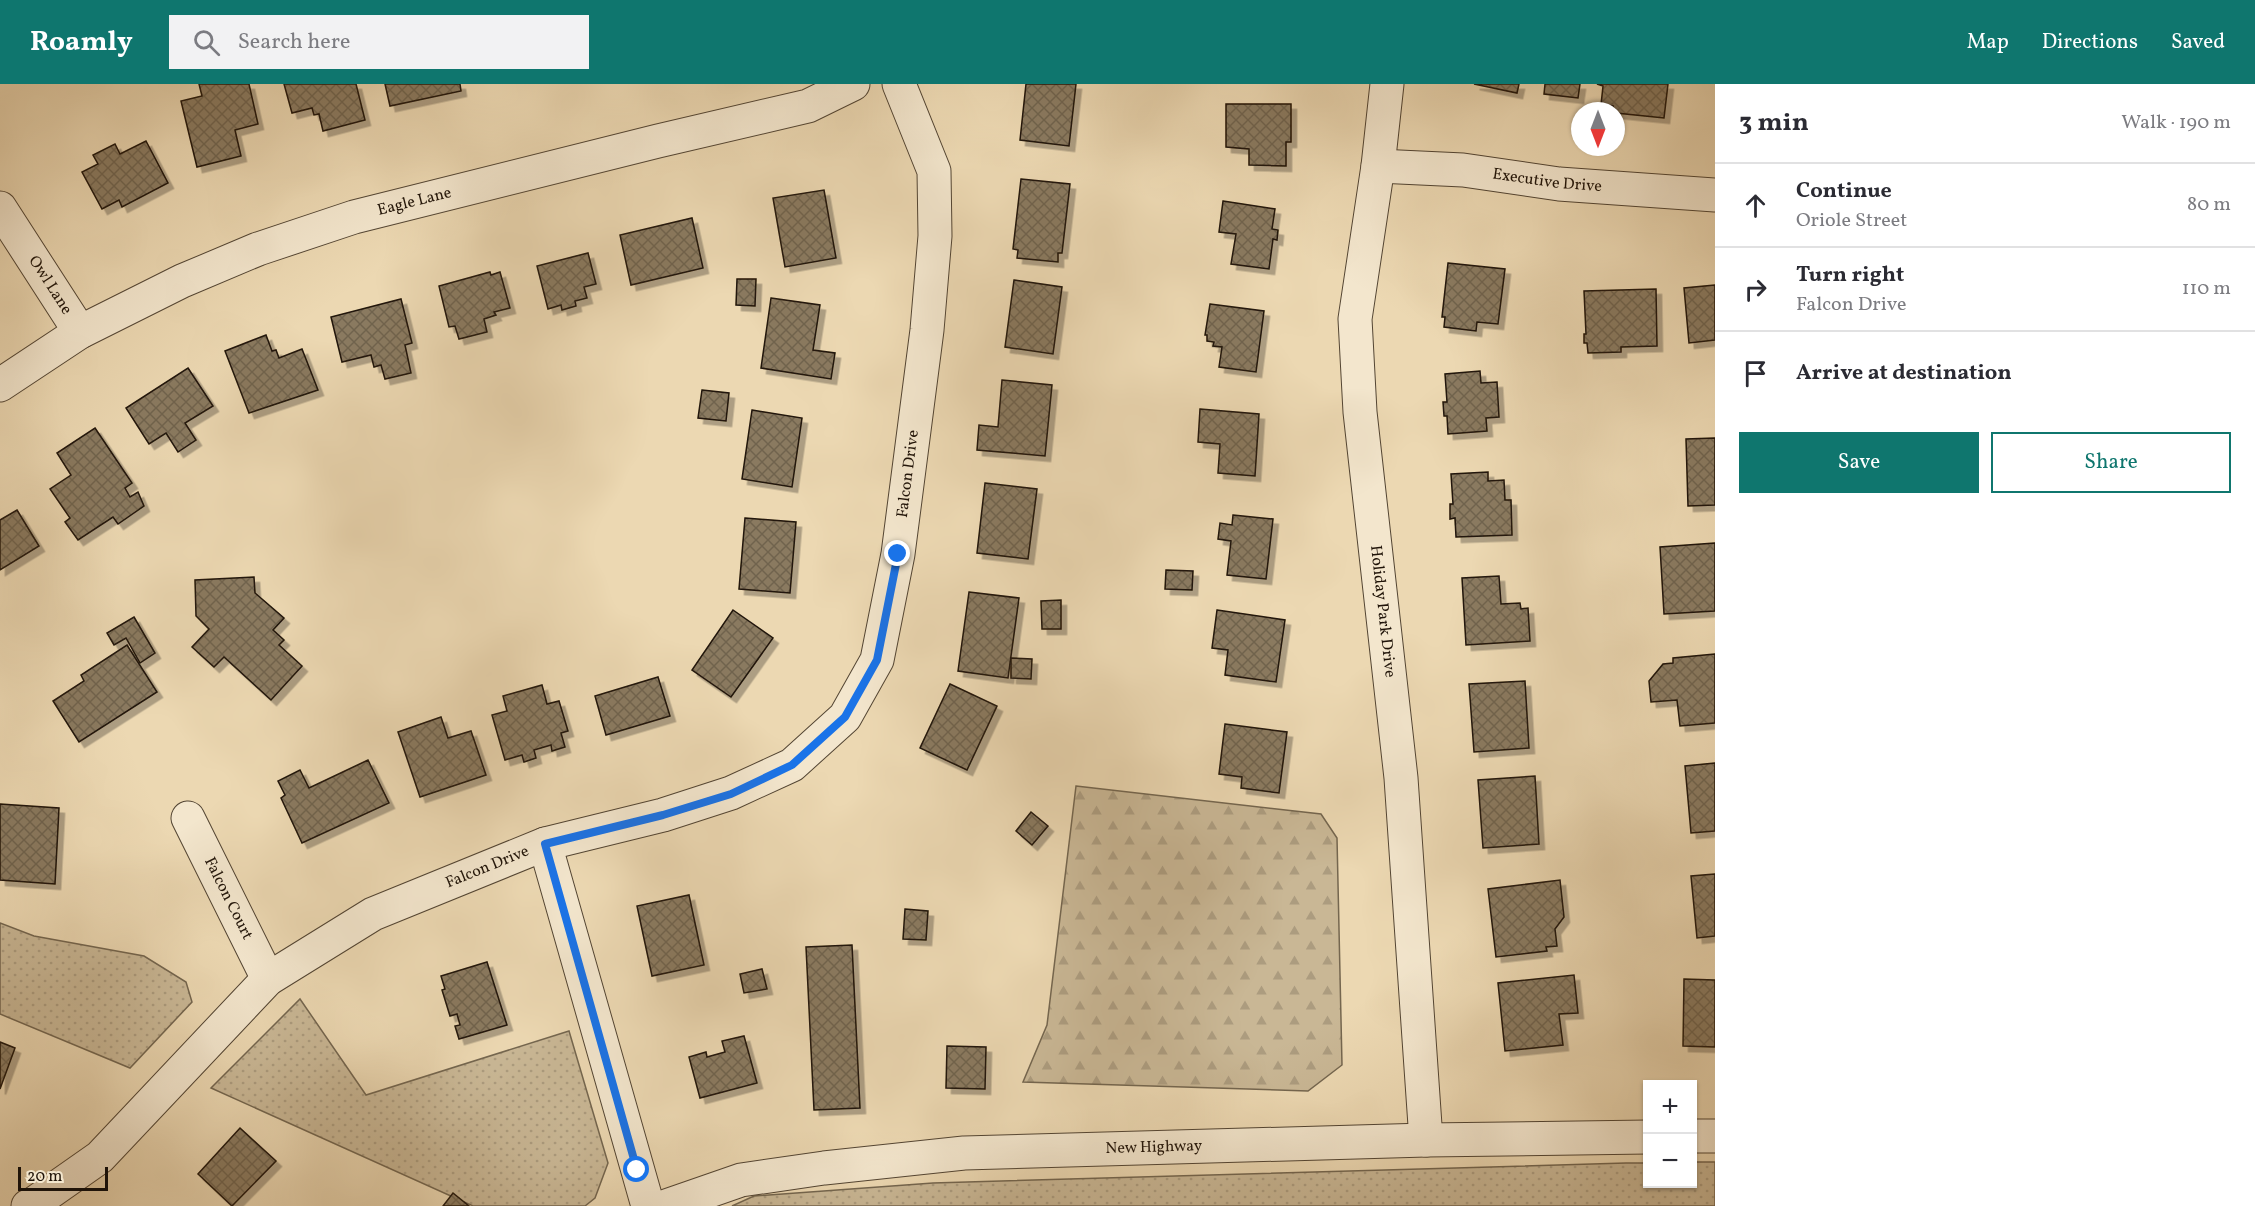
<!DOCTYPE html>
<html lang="en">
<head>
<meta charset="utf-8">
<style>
  :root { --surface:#fff; --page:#f2f2f3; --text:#2b2b33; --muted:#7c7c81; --line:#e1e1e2; --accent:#0f766e }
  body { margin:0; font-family:Vollkorn,serif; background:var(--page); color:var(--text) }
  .controls { position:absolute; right:18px; bottom:18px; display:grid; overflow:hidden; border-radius:0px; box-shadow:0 2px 4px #0004 }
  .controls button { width:54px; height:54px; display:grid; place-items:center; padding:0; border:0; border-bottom:2px solid var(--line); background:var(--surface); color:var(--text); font:30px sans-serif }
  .compass { position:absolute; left:1571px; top:18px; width:54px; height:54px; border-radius:50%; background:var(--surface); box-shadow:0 2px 4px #0004; rotate:180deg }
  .scale { position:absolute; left:18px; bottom:15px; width:90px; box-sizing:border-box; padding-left:6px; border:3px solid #201409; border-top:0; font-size:16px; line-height:21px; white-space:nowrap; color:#201409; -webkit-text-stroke:4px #f3e6cd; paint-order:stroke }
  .stop { position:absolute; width:18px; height:18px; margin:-14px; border:4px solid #1a73e8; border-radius:50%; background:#fff }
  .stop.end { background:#1a73e8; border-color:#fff; box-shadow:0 2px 6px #0008 }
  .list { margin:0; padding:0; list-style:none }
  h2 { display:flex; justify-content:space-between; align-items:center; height:78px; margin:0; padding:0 24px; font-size:26px }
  h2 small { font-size:20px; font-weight:400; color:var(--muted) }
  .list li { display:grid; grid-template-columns:39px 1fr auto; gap:18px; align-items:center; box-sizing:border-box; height:84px; padding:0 24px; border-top:2px solid var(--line) }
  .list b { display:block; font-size:22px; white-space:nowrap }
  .list p { margin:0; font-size:20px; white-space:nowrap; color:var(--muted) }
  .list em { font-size:20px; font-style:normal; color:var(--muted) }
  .actions { display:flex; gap:12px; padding:18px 24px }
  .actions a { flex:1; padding:14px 0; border:2px solid var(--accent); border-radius:0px; text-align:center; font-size:21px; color:var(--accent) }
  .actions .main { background:var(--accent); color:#fff }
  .icon { flex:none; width:33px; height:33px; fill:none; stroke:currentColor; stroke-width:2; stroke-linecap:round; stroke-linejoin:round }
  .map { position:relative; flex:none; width:1715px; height:1122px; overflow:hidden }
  header { display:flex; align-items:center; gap:36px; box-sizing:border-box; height:84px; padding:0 30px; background:var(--accent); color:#fff }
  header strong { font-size:28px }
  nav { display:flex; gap:33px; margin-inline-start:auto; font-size:21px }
  .search { width:420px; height:54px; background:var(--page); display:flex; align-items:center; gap:15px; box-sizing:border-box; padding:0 21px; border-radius:0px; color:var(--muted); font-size:22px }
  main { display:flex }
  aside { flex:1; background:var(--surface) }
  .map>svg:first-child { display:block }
</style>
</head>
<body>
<header>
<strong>Roamly</strong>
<div class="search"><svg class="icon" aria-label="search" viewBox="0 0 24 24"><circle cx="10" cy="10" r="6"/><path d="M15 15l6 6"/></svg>Search here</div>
<nav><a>Map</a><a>Directions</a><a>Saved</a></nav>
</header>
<main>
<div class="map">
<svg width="1715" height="1122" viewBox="0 0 1715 1122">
  <defs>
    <pattern id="grass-dots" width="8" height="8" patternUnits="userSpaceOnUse" patternTransform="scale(1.5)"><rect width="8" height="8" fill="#c9b795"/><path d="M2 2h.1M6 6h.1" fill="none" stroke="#ac9c7f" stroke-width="1.8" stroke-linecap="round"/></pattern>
    <pattern id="forest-firs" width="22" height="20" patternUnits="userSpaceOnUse" patternTransform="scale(1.5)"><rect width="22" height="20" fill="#c9b795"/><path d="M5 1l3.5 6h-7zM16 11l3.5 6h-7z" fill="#ac9c7f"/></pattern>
    <pattern id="building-cross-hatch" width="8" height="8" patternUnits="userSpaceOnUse" patternTransform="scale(1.5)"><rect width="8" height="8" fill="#8a7a61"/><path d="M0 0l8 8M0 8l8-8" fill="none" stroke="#70634e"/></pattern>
    <filter id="shadow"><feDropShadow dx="5.5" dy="5.5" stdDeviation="0" flood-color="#0004"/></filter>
  </defs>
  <rect width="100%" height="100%" fill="#ecd8b2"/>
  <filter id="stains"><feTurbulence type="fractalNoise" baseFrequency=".00333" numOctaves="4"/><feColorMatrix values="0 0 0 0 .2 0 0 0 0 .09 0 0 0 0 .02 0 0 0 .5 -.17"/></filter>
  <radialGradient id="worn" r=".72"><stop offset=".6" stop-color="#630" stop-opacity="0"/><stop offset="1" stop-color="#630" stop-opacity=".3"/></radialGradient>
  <g fill="url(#grass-dots)" stroke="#74664f" stroke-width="1.5">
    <path d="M0,839L34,852L144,872L186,898L192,918L130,984L0,930Z"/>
    <path d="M300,915L366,1011L569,947L608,1079L595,1114L585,1122H473L211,1004Z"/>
    <path d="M1693,1078H1715V1122H732L754,1112L933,1099L1626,1079H1647L1648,1100H1692Z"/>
  </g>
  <path fill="url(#forest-firs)" stroke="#74664f" stroke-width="1.5" d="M1076,702L1321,730L1337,754L1342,981L1308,1007L1023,998L1047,941Z"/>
  <g fill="url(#building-cross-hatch)" stroke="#201409" stroke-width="1.5" filter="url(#shadow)">
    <path d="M199,0H249L258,40L235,46L241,72L197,83L181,17L202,12Z"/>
    <path d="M284,0H356L365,36L323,47L319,30L314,31L312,24L292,29Z"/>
    <path d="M385,0H460L461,7L390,22Z"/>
    <path d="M1026,0H1076L1069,62L1020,56Z"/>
    <path d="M1474,0H1519L1517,9Z"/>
    <path d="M1545,0H1580L1578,14L1544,10Z"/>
    <path d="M1597,0H1668L1664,34L1616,29V27H1613V22L1601,21L1603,2Z"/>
    <path d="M1226,20H1291V58H1286V82L1249,81V65L1226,63Z"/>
    <path d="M146,57L168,99L122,123L119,116L102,125L82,88L98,80L93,71L115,60L120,70Z"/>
    <path d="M1021,95L1070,100L1062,169H1058V178L1017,174L1018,166L1013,165Z"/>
    <path d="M824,106L836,174L785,183L773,114Z"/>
    <path d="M1223,117L1275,125L1272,145L1278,146L1277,156L1273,155L1269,185L1231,180L1236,150L1219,148Z"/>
    <path d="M692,134L703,184L631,201L620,151Z"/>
    <path d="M588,169L596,200L584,203L587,214L575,217L576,222L562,226L561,221L548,225L537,182Z"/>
    <path d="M1448,179L1505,185L1498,240L1477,238L1476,247L1444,243L1445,233H1442Z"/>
    <path d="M490,188L491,191L500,188L510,224L494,228L496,231L484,235L487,248L459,255L455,242L449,243L439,202Z"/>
    <path d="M737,195H756L755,222L736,221Z"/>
    <path d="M1014,196L1062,203L1053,270L1005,263Z"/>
    <path d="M1715,201V256L1689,259L1684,204Z"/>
    <path d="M1656,205L1657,262L1621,263V268L1588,269L1587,259H1584V250H1586L1584,207Z"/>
    <path d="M771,214L820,221L813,266L835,269L831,295L761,284Z"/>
    <path d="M401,215L412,259L405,261L411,289L385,295L381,281L374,283L371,271L342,278L331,233Z"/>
    <path d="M1210,220L1264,227L1256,288L1219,283L1222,263L1213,262L1214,258L1207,257V251H1205Z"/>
    <path d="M266,251L272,267L276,266L279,274L302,265L318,306L249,329L225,267Z"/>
    <path d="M188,284L213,322L185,339L196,356L178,368L166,349L149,360L126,324Z"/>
    <path d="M1480,287L1481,299L1497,298L1499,333L1486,334L1487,347L1448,350L1447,332H1444L1443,318H1447L1445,290Z"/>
    <path d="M1002,296L1052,301L1045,372L977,366L979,341L998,343Z"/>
    <path d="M702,306L729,309L726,337L698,334Z"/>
    <path d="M1200,325L1259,330L1255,392L1218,389L1220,360L1198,358Z"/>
    <path d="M752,326L802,334L792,403L742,395Z"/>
    <path d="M95,344L132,399L125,404L130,413L138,408L144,422L118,440L113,433L78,456L65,438L70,434L50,405L71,391L57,369Z"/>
    <path d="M1715,354V421L1688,422L1686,355Z"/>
    <path d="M1488,388V397L1504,396L1505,416H1511L1512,451L1456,453L1455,434L1450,435V420H1453L1451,390Z"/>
    <path d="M985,399L1037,405L1028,475L977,469Z"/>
    <path d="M17,426L39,462L0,486V436Z"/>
    <path d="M1233,431L1273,435L1266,495L1227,491L1231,457L1218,455L1220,439L1232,441Z"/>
    <path d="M745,434L796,438L790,509L739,505Z"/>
    <path d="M1715,459V527L1664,530L1660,463Z"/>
    <path d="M1166,486L1193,487L1192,506L1165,505Z"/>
    <path d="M1499,492L1501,520L1520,519L1521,525L1528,524L1530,557L1466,561L1462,494Z"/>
    <path d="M254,493L255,509L284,534L273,546L284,556L279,561L302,582L271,616L224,573L214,583L192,563L209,545L196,532L195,496Z"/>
    <path d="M969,508L1019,514L1008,594L958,587Z"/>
    <path d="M1061,516V545H1042L1041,517Z"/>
    <path d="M733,526L773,554L731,613L692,586Z"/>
    <path d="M1217,526L1285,536L1276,598L1225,591L1228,566L1212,564Z"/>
    <path d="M134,533L155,569L140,579L126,554L114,561L107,549Z"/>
    <path d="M127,561L157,608L79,658L53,617L84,597L81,591Z"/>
    <path d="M1715,570V639L1680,642L1677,616L1651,618L1649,597L1663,580L1673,579V574Z"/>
    <path d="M1011,574L1032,575L1031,595L1011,594Z"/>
    <path d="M658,593L670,632L606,651L595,612Z"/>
    <path d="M1525,597L1529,664L1474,668L1469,600Z"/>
    <path d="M950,600L997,622L967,686L920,664Z"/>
    <path d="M542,601L547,620L559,617L568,647L561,649L565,663L552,667L551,661L534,666L536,674L524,678L522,671L505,676L492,631L507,627L503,612Z"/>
    <path d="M441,633L448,654L471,647L486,691L420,713L398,648Z"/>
    <path d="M1225,640L1287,648L1279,709L1241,704L1242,693L1219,690Z"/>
    <path d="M368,676L389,719L302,759L281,714L285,711L278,697L300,686L309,704Z"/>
    <path d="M1715,679V747L1691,749L1685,682Z"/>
    <path d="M1535,692L1539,760L1483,764L1478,696Z"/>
    <path d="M0,720L59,724L55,800L0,796Z"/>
    <path d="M1031,728L1048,742L1032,761L1016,747Z"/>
    <path d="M1715,790V852L1697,854L1691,792Z"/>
    <path d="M1560,796L1564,833L1555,845L1557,862L1546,863L1547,867L1496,873L1488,805Z"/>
    <path d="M689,811L704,881L652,892L637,822Z"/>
    <path d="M905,825L928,827L926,856L903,855Z"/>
    <path d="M852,861L860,1024L814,1026L806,863Z"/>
    <path d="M487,878L507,941L459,955L455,942L460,941L457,930L450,932L442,906L445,905L441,892Z"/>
    <path d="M762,885L767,905L744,909L740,890Z"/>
    <path d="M1574,891L1578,929L1559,930L1563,961L1505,967L1498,899Z"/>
    <path d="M1684,895L1715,896V963L1683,962Z"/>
    <path d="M744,952L757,999L700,1014L689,973L706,968L707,973L725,968L722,957Z"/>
    <path d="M0,958L15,964L0,1005Z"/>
    <path d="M947,962L986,963L985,1005L946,1004Z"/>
    <path d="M240,1044L276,1077L232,1122L198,1090Z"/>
    <path d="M453,1109L469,1122H443Z"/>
  </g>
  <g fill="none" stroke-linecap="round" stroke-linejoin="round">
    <g stroke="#534533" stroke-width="35">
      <g id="minor">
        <path id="s1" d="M1387,0L1378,82L1355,235L1360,328L1401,694L1426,1056"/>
        <path id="s2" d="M1378,82L1463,86L1559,100L1715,111"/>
        <path id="s3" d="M0,124L80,248"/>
        <path id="s4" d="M0,301L80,248L182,197L258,165L354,133L658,57L808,22L853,0"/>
        <path id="s5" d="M188,734L268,895"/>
        <path d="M545,760L648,1122"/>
        <path d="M1692,1052H1715"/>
        <path id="s6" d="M28,1122L33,1120L100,1073L268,895L373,830L545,760L663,731L731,709L792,681L845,633L877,576L898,470L927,246L935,152L934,87L899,0"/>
        <path id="s7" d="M666,1122L741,1096L824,1084L964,1069L1426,1056L1648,1053"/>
      </g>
    </g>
    <use href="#minor" stroke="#f3e6cd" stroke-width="33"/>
  </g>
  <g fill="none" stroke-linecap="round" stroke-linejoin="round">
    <path stroke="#1a73e8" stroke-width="8" d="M637,1086L545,760L663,731L731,710L792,681L845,633L877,576L898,470"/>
  </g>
  <g text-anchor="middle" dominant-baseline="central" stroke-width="6" stroke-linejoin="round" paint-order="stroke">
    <g font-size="16" fill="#201409" stroke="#f3e6cd">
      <text stroke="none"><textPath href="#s2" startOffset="170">Executive Drive</textPath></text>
      <text stroke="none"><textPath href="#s4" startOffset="456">Eagle Lane</textPath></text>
      <text stroke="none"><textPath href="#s3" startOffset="92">Owl Lane</textPath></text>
      <text stroke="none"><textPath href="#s6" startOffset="1227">Falcon Drive</textPath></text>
      <text stroke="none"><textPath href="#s1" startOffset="531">Holiday Park Drive</textPath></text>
      <text stroke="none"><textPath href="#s6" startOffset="579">Falcon Drive</textPath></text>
      <text stroke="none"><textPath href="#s5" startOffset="90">Falcon Court</textPath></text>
      <text stroke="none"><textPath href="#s7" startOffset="494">New Highway</textPath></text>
    </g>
  </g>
  <rect width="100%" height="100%" filter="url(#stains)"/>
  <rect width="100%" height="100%" fill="url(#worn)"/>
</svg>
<div class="controls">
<button>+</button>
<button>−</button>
</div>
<svg class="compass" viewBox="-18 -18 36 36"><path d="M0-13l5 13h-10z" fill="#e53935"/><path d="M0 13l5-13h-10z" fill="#7c7c81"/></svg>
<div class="scale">20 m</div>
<div class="stop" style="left:637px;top:1086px"></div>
<div class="stop end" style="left:898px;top:470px"></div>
</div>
<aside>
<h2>3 min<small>Walk · 190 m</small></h2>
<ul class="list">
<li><svg class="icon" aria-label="ahead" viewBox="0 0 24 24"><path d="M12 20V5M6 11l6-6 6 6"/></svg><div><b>Continue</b><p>Oriole Street</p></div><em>80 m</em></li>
<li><svg class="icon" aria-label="right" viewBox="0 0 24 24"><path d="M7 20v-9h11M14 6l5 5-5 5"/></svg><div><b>Turn right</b><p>Falcon Drive</p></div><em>110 m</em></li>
<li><svg class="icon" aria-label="arrive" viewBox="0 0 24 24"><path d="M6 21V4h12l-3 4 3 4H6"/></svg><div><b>Arrive at destination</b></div></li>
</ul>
<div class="actions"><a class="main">Save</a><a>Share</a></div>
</aside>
</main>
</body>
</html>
